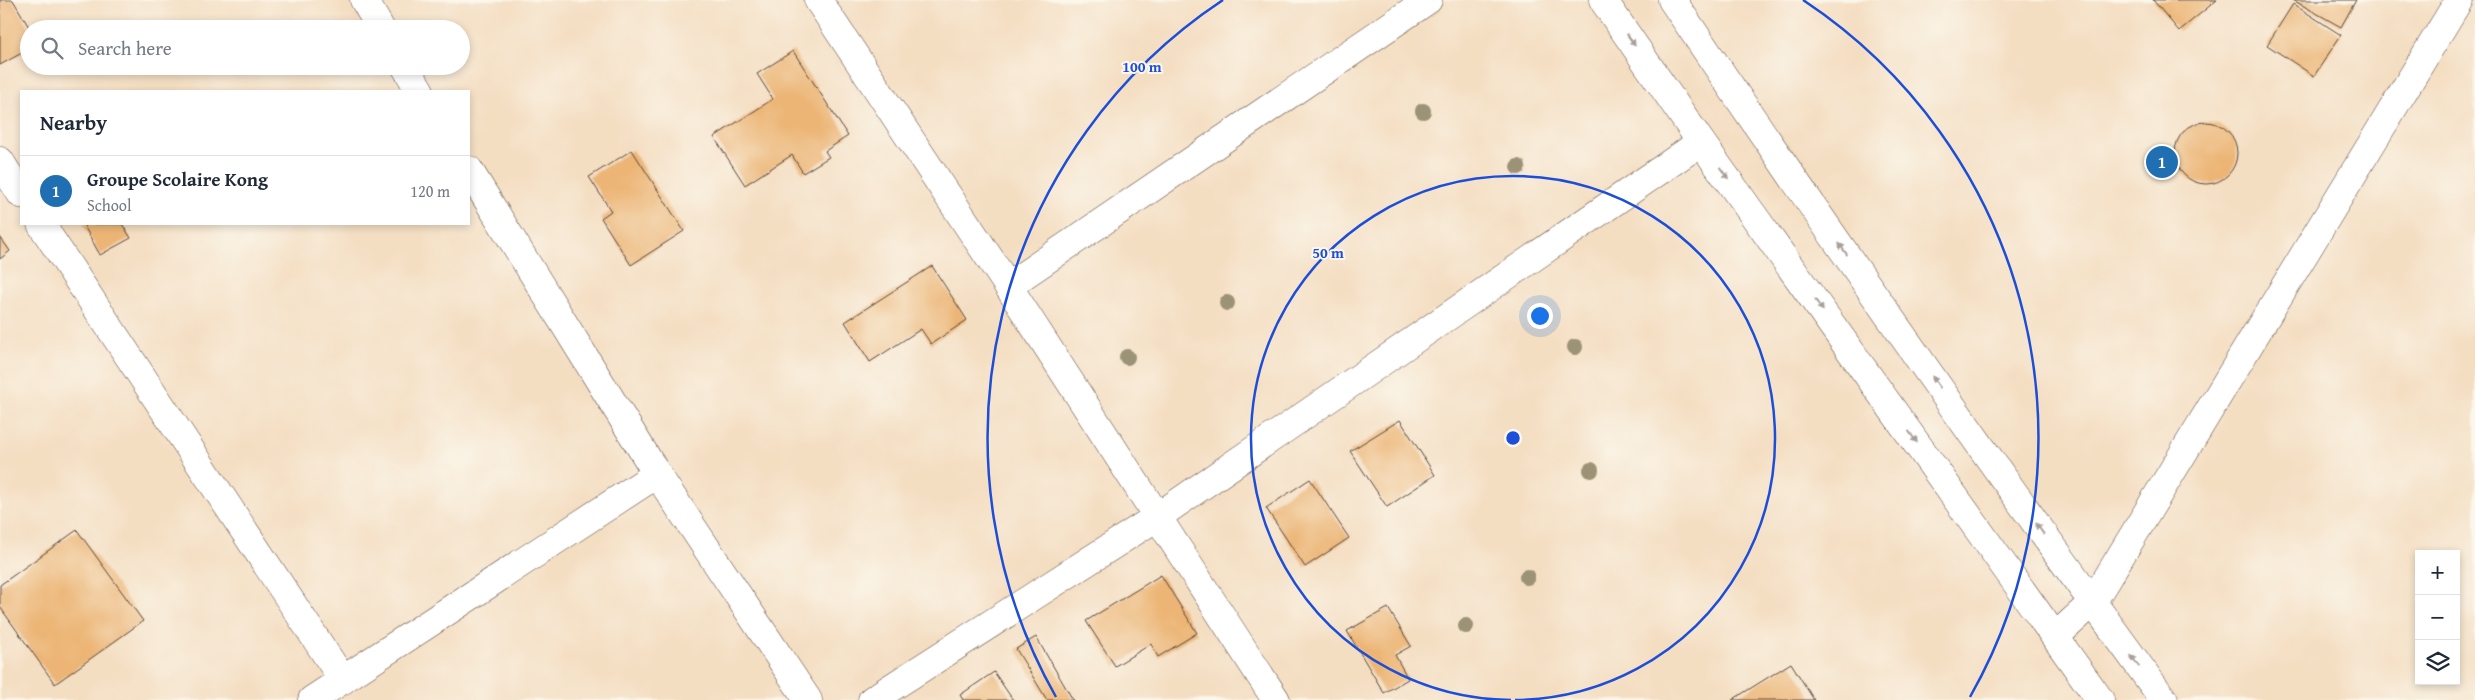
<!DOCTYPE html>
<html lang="en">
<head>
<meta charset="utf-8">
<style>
  :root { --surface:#fff; --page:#f6f6f7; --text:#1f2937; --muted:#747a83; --line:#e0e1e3; --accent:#1f6fb2 }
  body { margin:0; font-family:"Gentium Book Plus",serif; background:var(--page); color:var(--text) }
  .controls { position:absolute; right:15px; bottom:15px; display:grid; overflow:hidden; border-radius:0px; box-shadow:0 2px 8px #0003 }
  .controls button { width:45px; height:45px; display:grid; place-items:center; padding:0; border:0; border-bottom:1px solid var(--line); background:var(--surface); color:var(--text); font:25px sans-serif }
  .you { position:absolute; left:1539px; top:315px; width:18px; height:18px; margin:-12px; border:4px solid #fff; border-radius:50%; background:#1a73e8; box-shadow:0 0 0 8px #1a73e833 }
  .badge { display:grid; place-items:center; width:32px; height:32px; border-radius:50%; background:var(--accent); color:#fff; font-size:16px; font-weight:700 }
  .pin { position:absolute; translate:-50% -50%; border:2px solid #fff; box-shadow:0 1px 5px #0006 }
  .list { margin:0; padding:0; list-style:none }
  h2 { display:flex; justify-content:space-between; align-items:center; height:65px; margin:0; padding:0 20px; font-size:21px }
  h2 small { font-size:16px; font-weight:400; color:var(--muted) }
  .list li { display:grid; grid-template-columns:32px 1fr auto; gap:15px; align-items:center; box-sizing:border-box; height:70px; padding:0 20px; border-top:1px solid var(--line) }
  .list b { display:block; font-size:19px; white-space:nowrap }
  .list p { margin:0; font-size:16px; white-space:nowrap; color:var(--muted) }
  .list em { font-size:16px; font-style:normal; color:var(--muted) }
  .icon { flex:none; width:28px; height:28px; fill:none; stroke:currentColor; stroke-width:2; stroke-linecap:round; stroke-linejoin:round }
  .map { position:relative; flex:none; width:2475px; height:700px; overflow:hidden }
  .search { position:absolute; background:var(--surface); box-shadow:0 2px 8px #0003; left:20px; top:20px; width:450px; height:55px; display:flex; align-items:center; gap:12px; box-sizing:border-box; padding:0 18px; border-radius:28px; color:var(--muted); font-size:19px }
  .panel { position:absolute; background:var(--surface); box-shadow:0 2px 8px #0003; left:20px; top:90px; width:450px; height:135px; border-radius:0px }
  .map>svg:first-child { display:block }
</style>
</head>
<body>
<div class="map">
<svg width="2475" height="700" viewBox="0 0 2475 700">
  <rect width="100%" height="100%" fill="#fbf7ec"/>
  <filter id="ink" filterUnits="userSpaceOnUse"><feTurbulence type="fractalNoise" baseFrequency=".02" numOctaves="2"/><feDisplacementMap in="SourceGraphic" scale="10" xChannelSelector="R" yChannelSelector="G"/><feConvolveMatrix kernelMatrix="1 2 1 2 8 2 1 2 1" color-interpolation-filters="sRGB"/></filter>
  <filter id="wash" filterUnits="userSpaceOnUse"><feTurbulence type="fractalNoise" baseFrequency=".0096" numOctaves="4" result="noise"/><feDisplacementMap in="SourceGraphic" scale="20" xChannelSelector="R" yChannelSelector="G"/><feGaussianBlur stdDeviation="1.12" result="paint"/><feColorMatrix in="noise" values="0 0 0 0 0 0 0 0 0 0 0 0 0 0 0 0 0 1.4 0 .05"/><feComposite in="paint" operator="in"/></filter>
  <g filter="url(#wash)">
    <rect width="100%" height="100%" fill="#f4dec2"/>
    <g id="blocks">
      <g fill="#ecb576">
        <path d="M0,0H13L30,29L29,49L0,65Z"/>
        <path d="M2153,0H2217L2179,31Z"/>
        <path d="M2293,0H2356L2341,27Z"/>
        <path d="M2293,4L2341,35L2314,76L2267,45Z"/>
        <path d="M793,51L848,136L825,151L829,157L803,173L792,155L745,185L714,137L773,99L757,74Z"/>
        <circle cx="2206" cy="153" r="31"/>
        <path d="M632,150L684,231L631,265L601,218L611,211L589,177Z"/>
        <path d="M83,224H122L131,238L100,255Z"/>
        <path d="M0,237L10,251L0,259Z"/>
        <path d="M932,266L967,320L931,344L921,329L870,362L845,322Z"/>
        <path d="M1400,420L1435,475L1387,507L1350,451Z"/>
        <path d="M1310,479L1349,538L1305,567L1266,508Z"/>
        <path d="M77,530L143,621L55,684L0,607V585Z"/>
        <path d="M1161,575L1197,633L1158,657L1151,644L1115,666L1086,621Z"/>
        <path d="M1388,608L1411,646L1395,655L1408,679L1384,693L1347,631Z"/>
        <path d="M1036,637L1073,700H1047L1016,649Z"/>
        <path d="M1791,663L1814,700H1732Z"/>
        <path d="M994,672L1013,700H963L960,695Z"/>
      </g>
    </g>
  </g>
  <g filter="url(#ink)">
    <use href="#blocks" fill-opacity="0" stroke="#574537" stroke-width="1"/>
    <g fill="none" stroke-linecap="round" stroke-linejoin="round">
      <g stroke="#574537" stroke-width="29">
        <g id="street">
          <path d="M364,0L381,29"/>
          <path d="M818,0L1008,286L1276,700"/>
          <path d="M405,66L420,91"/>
          <path d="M0,161L21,194"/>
          <path d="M469,170L657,474L808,700"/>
          <path d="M41,224L343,680"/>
          <path d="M1008,286L1428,0"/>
          <path d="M2056,636L2092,603L2459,0"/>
          <path d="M312,700L657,474"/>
          <path d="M872,700L1157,517L1701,142"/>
        </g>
      </g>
      <g stroke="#574537" stroke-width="29">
        <g id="secondary">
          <path d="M1603,0L1701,142L2100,700"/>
          <path d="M1672,0C1831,236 1995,470 2164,700"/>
        </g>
      </g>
      <use href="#street" stroke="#fff" stroke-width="28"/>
      <use href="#secondary" stroke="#fff" stroke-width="28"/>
    </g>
    <g fill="#9c9377">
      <circle cx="1423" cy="111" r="8"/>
      <circle cx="1518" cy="167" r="8"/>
      <circle cx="1227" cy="303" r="8"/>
      <circle cx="1575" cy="347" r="8"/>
      <circle cx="1127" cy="357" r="8"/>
      <circle cx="1591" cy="470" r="8"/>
      <circle cx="1527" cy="577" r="8"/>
      <circle cx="1466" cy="626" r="8"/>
    </g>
    <defs><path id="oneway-solid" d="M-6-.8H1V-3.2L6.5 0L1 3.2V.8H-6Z" transform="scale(1.25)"/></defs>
    <g fill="#a79f9a">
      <use href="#oneway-solid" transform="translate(1631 40) rotate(55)"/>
      <use href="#oneway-solid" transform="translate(1724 173) rotate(54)"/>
      <use href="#oneway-solid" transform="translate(1843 249) rotate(-125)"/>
      <use href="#oneway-solid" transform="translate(1819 305) rotate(54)"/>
      <use href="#oneway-solid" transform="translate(1936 382) rotate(-125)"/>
      <use href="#oneway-solid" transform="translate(1913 437) rotate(54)"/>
      <use href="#oneway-solid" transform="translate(2040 529) rotate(-125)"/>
      <use href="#oneway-solid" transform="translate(2135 661) rotate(-126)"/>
    </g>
  </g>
  <g fill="none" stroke="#1d4ed8" stroke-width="2.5">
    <path d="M1511 700A262 262 0 1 1 1515 700"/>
    <path d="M1056 697A525 525 0 0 1 1223 0M1803 0A525 525 0 0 1 1970 697"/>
  </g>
  <circle cx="1513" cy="438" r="8" fill="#1d4ed8" stroke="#fbf7ec" stroke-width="2.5"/>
  <g font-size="15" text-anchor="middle" font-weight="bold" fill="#1d4ed8" stroke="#fbf7ec" stroke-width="4" stroke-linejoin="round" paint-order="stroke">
    <text x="1142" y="72">100 m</text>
    <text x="1328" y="258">50 m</text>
  </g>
</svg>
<div class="controls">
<button>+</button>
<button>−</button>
<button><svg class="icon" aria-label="layers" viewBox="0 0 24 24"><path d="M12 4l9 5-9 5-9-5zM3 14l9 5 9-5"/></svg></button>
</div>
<div class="you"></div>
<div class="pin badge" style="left:2162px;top:162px">1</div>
<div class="search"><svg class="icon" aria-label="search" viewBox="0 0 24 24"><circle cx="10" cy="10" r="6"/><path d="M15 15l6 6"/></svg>Search here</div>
<section class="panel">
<h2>Nearby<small></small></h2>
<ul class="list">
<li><span class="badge">1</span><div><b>Groupe Scolaire Kong</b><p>School</p></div><em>120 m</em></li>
</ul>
</section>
</div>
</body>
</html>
